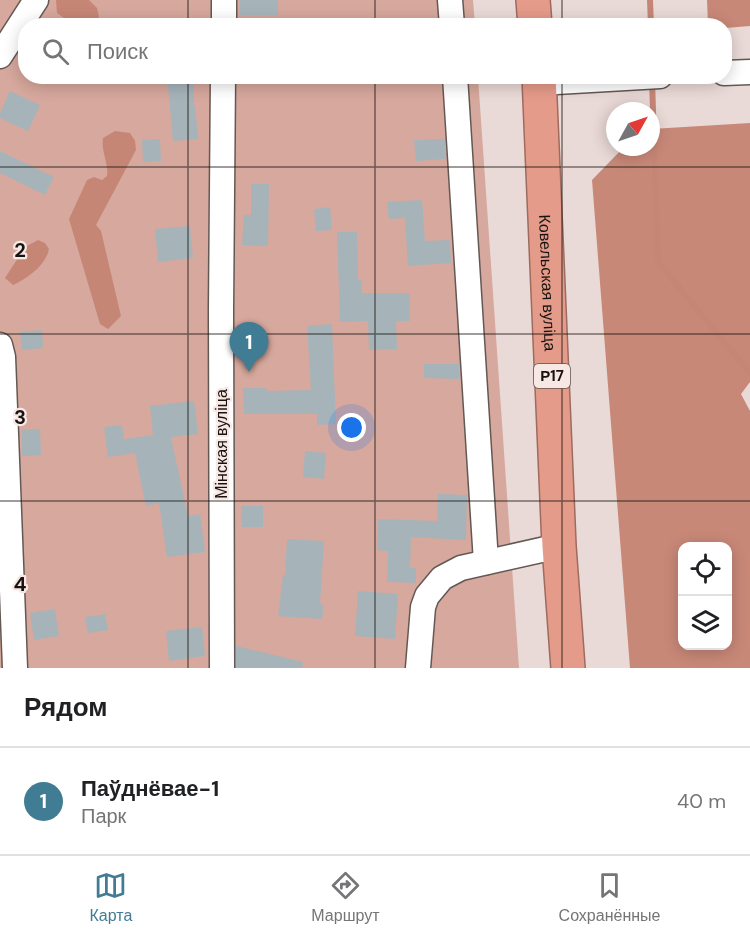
<!DOCTYPE html>
<html lang="ru">
<head>
<meta charset="utf-8">
<style>
  :root { --surface:#fff; --page:#f2f2f2; --text:#202124; --muted:#757577; --line:#e0e0e0; --accent:#407c93 }
  body { margin:0; font-family:"DM Sans",sans-serif; background:var(--page); color:var(--text) }
  .controls { position:absolute; right:18px; bottom:18px; display:grid; overflow:hidden; border-radius:12px; box-shadow:0 3px 15px #0003 }
  .controls button { width:54px; height:54px; display:grid; place-items:center; padding:0; border:0; border-bottom:2px solid var(--line); background:var(--surface); color:var(--text); font:30px sans-serif }
  .compass { position:absolute; left:606px; top:102px; width:54px; height:54px; border-radius:50%; background:var(--surface); box-shadow:0 3px 15px #0003; rotate:50deg }
  .you { position:absolute; left:352px; top:428px; width:21px; height:21px; margin:-15px; border:4px solid #fff; border-radius:50%; background:#1a73e8; box-shadow:0 0 0 9px #1a73e833 }
  .badge { display:grid; place-items:center; width:39px; height:39px; border-radius:50%; background:var(--accent); color:#fff; font-size:20px; font-weight:700 }
  .pin { position:absolute; translate:-50% -50px; filter:drop-shadow(0 2px 3px #0008) }
  .pin::after { content:''; position:absolute; top:32px; width:21px; height:18px; background:inherit; clip-path:polygon(0 0,100% 0,50% 100%) }
  .list { margin:0; padding:0; list-style:none }
  h2 { display:flex; justify-content:space-between; align-items:center; height:78px; margin:0; padding:0 24px; font-size:26px }
  h2 small { font-size:20px; font-weight:400; color:var(--muted) }
  .list li { display:grid; grid-template-columns:39px 1fr auto; gap:18px; align-items:center; box-sizing:border-box; height:108px; padding:0 24px; border-top:2px solid var(--line) }
  .list b { display:block; font-size:22px; white-space:nowrap }
  .list p { margin:0; font-size:20px; white-space:nowrap; color:var(--muted) }
  .list em { font-size:20px; font-style:normal; color:var(--muted) }
  .icon { flex:none; width:33px; height:33px; fill:none; stroke:currentColor; stroke-width:2; stroke-linecap:round; stroke-linejoin:round }
  .map { position:relative; flex:none; width:750px; height:668px; overflow:hidden }
  .search { position:absolute; background:var(--surface); box-shadow:0 3px 15px #0003; left:18px; right:18px; top:18px; height:66px; display:flex; align-items:center; gap:15px; box-sizing:border-box; padding:0 21px; border-radius:24px; color:var(--muted); font-size:22px }
  .sheet { height:186px; background:var(--surface) }
  nav { display:flex; justify-content:space-around; align-items:center; box-sizing:border-box; height:84px; border-top:2px solid var(--line); background:var(--surface); font-size:16px; color:var(--muted) }
  nav a { display:grid; justify-items:center; gap:3px }
  nav .on { color:var(--accent) }
  .map>svg:first-child { display:block }
</style>
</head>
<body>
<div class="map">
<svg width="750" height="668" viewBox="0 0 750 668">
  <rect width="100%" height="100%" fill="#eadad7"/>
  <path fill="#d7a89d" d="M0,0H473L475,25L26,26V76L478,77L519,668H0Z"/>
  <g fill="#c88878" fill-rule="evenodd">
    <path d="M707,0H750V26L725,28L724,26L708,25Z"/>
    <path d="M750,123V382L741,394L750,411V668H630L592,180L624,147H651V129ZM682,546H728V646H682Z"/>
  </g>
  <g fill="#c68676">
    <path d="M56,0H89L97,8L99,17L92,25H74L57,13Z"/>
    <path d="M115,131L130,133L135,141L136,150L96,225L101,231L121,316L108,329L100,324L69,219L87,180L94,177L102,180L107,176C109,164 101,152 103,138Z"/>
    <path d="M38,240L45,243L49,249C46,265 28,278 13,285L5,278L25,247Z"/>
  </g>
  <g fill="none" stroke-linecap="round" stroke-linejoin="round">
    <g stroke="#c68676" stroke-width="6">
      <path d="M650,0L651,26"/>
      <path d="M652,80L658,262L750,373"/>
    </g>
  </g>
  <g fill="#a6b4ba">
    <rect x="240" y="0" width="38" height="15"/>
    <path d="M167,76H193L194,105H195L198,139L173,141Z"/>
    <path d="M10,91L40,105L28,131L0,118V113Z"/>
    <path d="M160,139L161,161L143,162L142,140Z"/>
    <path d="M445,139L446,159L416,161L414,140Z"/>
    <path d="M0,151L54,177L45,195L0,173Z"/>
    <path d="M251,184H269L268,246L242,245L244,215H251Z"/>
    <path d="M422,200L425,241L450,240L451,263L408,266L405,218L389,219L387,202Z"/>
    <path d="M330,207L332,230L316,231L314,209Z"/>
    <path d="M190,226L193,258L158,262L155,229Z"/>
    <path d="M337,232H357L358,280H362V293H410V321H396L397,349L369,350L368,321L340,322Z"/>
    <path d="M332,324L336,424L317,425V414H244L243,388H266L267,391L311,390L307,326Z"/>
    <path d="M42,330L43,348L22,350L20,332Z"/>
    <path d="M424,364H459V379L424,378Z"/>
    <path d="M194,401L198,434L171,437L188,516L200,514L205,552L167,557L159,503L146,506L135,453L108,457L104,427L122,425L124,439L153,435L150,406Z"/>
    <path d="M40,429L41,455L22,456V430Z"/>
    <path d="M305,451L326,453L324,479L303,477Z"/>
    <path d="M438,494L467,495L466,540L411,537L410,568H416V583L387,582L388,551L377,550L378,519L437,521Z"/>
    <path d="M241,506H263V527H242Z"/>
    <path d="M287,539L324,541L320,604L324,605L322,619L278,616L283,575H285Z"/>
    <path d="M358,591L398,594L395,639L355,636Z"/>
    <path d="M55,609L59,636L34,640L30,613Z"/>
    <path d="M105,614L108,630L88,633L85,617Z"/>
    <path d="M202,627L205,656L169,661L166,631Z"/>
    <path d="M236,646L303,662L302,668H236Z"/>
  </g>
  <g fill="none" stroke-linecap="round" stroke-linejoin="round">
    <g stroke="#645854" stroke-width="27">
      <g id="minor">
        <path d="M450,0L452,26"/>
        <path d="M224,26V0"/>
        <path d="M0,56L36,0"/>
        <path d="M724,73L750,72"/>
        <path d="M455,76L486,562"/>
        <path d="M539,83L660,76"/>
        <path d="M0,345L3,357L15,668"/>
        <path d="M222,668L221,310L223,76"/>
        <path d="M418,668L423,607L427,596L442,578L461,568L559,546"/>
      </g>
    </g>
    <g stroke="#9d6b5f" stroke-width="36">
      <g id="highway">
        <path d="M533,0L535,26"/>
        <path id="s1" d="M539,76L559,546L568,668"/>
      </g>
    </g>
    <use href="#minor" stroke="#fff" stroke-width="24"/>
    <use href="#highway" stroke="#e59b89" stroke-width="33"/>
  </g>
  <path fill="none" stroke="#181311" stroke-width="1.5" stroke-opacity="0.55" d="M188,0V26M375,0V26M562,0V26M188,76V668M375,76V668M562,76V668M0,167H750M0,334H750M0,501H750"/>
  <g text-anchor="middle" dominant-baseline="central" stroke-width="4.5" stroke-linejoin="round" paint-order="stroke">
    <rect fill="#f7e8e4" stroke="#5b5350" stroke-width="1.5" x="534" y="364" width="36" height="24" rx="4.5"/>
    <g font-size="15" font-weight="bold" fill="#181311">
      <text x="552" y="376">Р17</text>
    </g>
    <g font-size="16" fill="#181311" stroke="#f7e8e4">
      <text stroke="none"><textPath href="#s1" startOffset="207">Ковельская вуліца</textPath></text>
      <text transform="translate(221 444) rotate(-90)">Мінская вуліца</text>
    </g>
  </g>
  <g font-size="20" text-anchor="middle" font-weight="bold" fill="#181311" stroke="#f7e8e4" stroke-width="4.5" stroke-linejoin="round" paint-order="stroke">
    <text x="20" y="257">2</text>
    <text x="20" y="424">3</text>
    <text x="20" y="591">4</text>
  </g>
</svg>
<div class="controls">
<button><svg class="icon" aria-label="locate" viewBox="0 0 24 24"><circle cx="12" cy="12" r="6"/><path d="M12 2v4M12 18v4M2 12h4M18 12h4"/></svg></button>
<button><svg class="icon" aria-label="layers" viewBox="0 0 24 24"><path d="M12 4l9 5-9 5-9-5zM3 14l9 5 9-5"/></svg></button>
</div>
<svg class="compass" viewBox="-18 -18 36 36"><path d="M0-13l5 13h-10z" fill="#e53935"/><path d="M0 13l5-13h-10z" fill="#757577"/></svg>
<div class="you"></div>
<div class="pin badge" style="left:249px;top:372px">1</div>
<div class="search"><svg class="icon" aria-label="search" viewBox="0 0 24 24"><circle cx="10" cy="10" r="6"/><path d="M15 15l6 6"/></svg>Поиск</div>
</div>
<section class="sheet">
<h2>Рядом<small></small></h2>
<ul class="list">
<li><span class="badge">1</span><div><b>Паўднёвае-1</b><p>Парк</p></div><em>40 m</em></li>
</ul>
</section>
<nav>
<a class="on"><svg class="icon" aria-label="map" viewBox="0 0 24 24"><path d="M3 6l6-2 6 2 6-2v14l-6 2-6-2-6 2zM9 4v14M15 6v14"/></svg>Карта</a>
<a><svg class="icon" aria-label="directions" viewBox="0 0 24 24"><path d="M12 3l9 9-9 9-9-9zM9 14v-3h6M13 9l2 2-2 2"/></svg>Маршрут</a>
<a><svg class="icon" aria-label="saved" viewBox="0 0 24 24"><path d="M7 4h10v16l-5-4-5 4z"/></svg>Сохранённые</a>
</nav>
</body>
</html>
